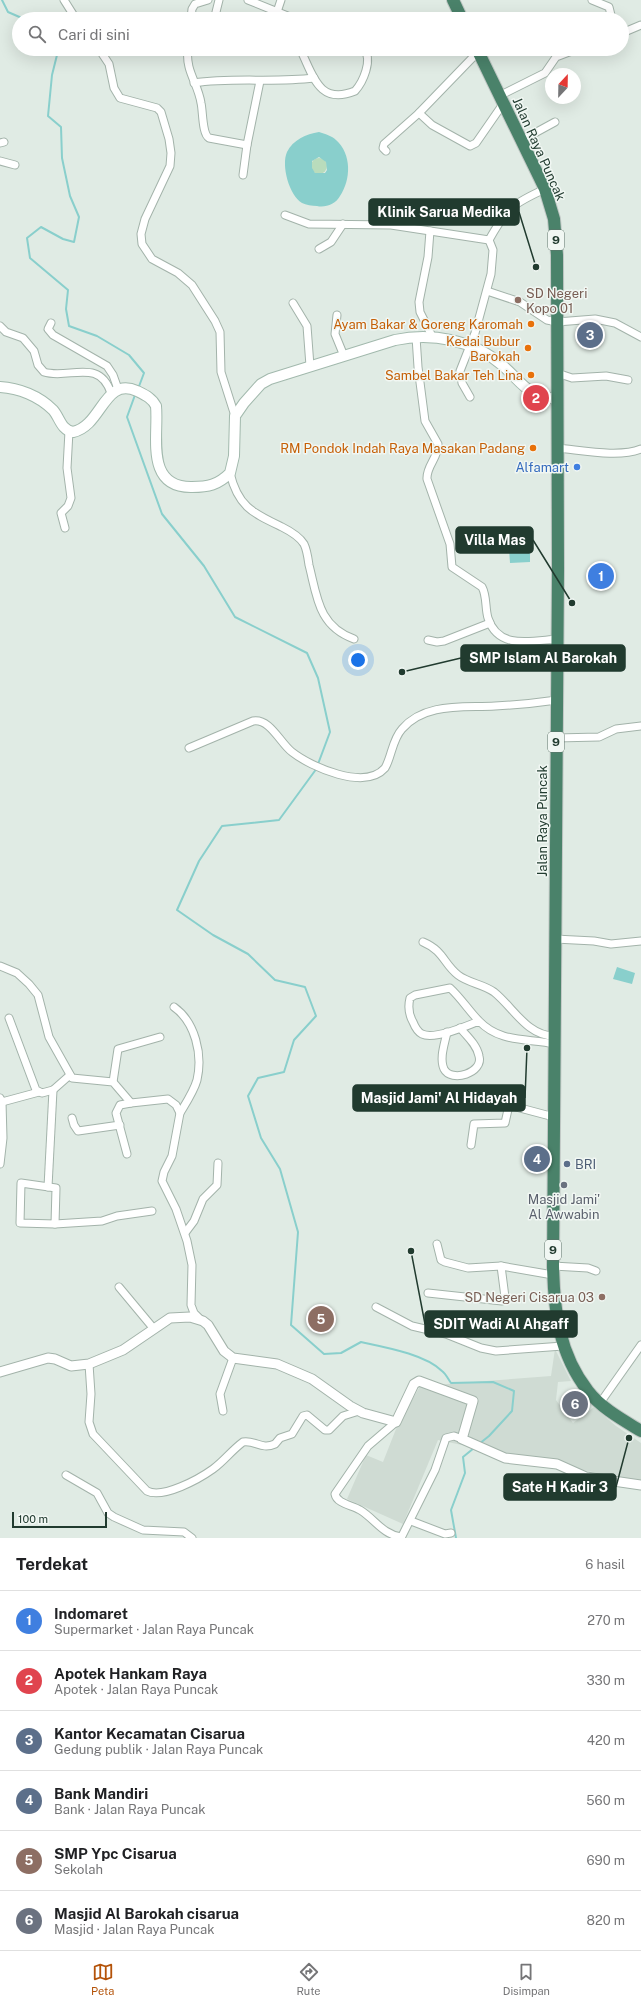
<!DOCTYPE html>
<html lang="id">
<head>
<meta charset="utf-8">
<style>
  :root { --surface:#fff; --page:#f2f2f2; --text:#202124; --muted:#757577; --line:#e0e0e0; --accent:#b45309 }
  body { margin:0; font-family:"Public Sans",sans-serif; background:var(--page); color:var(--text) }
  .compass { position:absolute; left:545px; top:68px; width:36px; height:36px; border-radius:50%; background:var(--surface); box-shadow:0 4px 16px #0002; rotate:22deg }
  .scale { position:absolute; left:12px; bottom:10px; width:95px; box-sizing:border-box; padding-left:4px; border:2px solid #213b2f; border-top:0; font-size:11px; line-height:14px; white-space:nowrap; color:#213b2f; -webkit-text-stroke:3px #f1f7f3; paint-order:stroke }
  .you { position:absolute; left:358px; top:660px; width:14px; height:14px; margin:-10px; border:3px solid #fff; border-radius:50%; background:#1a73e8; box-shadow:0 0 0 6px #1a73e833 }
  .badge { display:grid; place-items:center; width:26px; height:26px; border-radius:50%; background:var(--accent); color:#fff; font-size:13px; font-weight:700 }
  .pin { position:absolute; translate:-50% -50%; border:2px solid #fff; box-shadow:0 1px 4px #0006 }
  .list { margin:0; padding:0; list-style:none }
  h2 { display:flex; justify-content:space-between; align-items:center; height:52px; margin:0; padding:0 16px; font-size:17px }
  h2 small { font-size:13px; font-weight:400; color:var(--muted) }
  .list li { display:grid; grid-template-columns:26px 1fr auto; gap:12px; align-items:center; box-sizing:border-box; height:60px; padding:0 16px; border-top:1px solid var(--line) }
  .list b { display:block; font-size:15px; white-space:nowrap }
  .list p { margin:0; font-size:13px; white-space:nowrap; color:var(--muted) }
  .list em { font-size:13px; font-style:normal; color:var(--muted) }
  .icon { flex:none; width:22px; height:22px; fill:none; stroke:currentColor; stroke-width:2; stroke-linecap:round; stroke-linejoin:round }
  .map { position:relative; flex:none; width:641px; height:1538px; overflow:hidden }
  .search { position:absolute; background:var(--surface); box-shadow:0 4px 16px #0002; left:12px; right:12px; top:12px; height:44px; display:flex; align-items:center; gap:10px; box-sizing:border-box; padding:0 14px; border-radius:22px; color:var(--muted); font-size:15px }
  .sheet { height:412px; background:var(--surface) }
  nav { display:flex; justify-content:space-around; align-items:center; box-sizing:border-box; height:56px; border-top:1px solid var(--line); background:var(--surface); font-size:11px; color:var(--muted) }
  nav a { display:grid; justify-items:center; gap:2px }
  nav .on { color:var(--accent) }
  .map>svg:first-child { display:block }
</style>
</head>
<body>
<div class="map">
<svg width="641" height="1538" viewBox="0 0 641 1538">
  <rect width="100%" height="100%" fill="#e0ebe4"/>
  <path fill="#cfdbd3" d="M555,1349L571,1381L558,1382L556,1400L573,1423L594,1407L616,1426L641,1443V1482L438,1440L403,1524L347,1499L366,1455L383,1462L396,1429L420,1386L551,1376Z"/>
  <circle fill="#b9dcbc" cx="319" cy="166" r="8"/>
  <g fill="#89cfcc" fill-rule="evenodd">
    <path d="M319,132C325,134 332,136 336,140C352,154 351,180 340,196C336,204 325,208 317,206C312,206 306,205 302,203C289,195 281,165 287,152C293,140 306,134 319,132ZM319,157L326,162L327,170L325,173H315L312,168V161Z"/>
    <path d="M530,548V562L510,563L509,549Z"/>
    <path d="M617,967L635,973L632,984L613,979Z"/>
  </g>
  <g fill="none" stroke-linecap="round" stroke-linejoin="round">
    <g stroke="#89cfcc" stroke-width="2">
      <path d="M2,0L8,12L24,19"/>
      <path d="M57,49L58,51L52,75L48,116L61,127L62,158L70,196L79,217L74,242L63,239L41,227L27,238L30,258L68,290L66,309L69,326L97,336L129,355L144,373L138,389"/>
      <path d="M135,395L127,417L162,514L204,566L235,617L307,653L318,678L330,732L318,764"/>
      <path d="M317,768L279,820L222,826L199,861L177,910L213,935L248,954L275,980L305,987L316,1016L294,1040L284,1072L258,1078L248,1096L261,1138L280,1169L298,1232L291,1325L324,1354L341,1353L361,1342C384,1347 425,1354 442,1371C446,1374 448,1379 451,1383L493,1382L514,1391L512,1411L489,1436L479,1444"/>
      <path d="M456,1538L451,1510L465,1473L463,1457L474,1448"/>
    </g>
    <g stroke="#a3b3aa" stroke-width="9">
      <g id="minor">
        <path d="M64,0L76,19"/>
        <path d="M248,0L295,19"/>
        <path d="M592,0L609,7L612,19"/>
        <path d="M277,12L281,0"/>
        <path d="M191,19L192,9L195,4L208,0"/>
        <path d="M219,19L216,12L219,0"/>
        <path d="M622,33L641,25"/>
        <path d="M99,49L109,64L114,88L120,98L157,108L161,112L169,139L171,153L170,166L145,219L141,234L142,244L152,259L178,273L192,285L215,321L220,332L221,372L235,416"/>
        <path d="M188,49C185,71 198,83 201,103C203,111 202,134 209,138L247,145L260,81"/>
        <path d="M300,49C313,74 318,106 355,91C363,82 373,60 364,49"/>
        <path d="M478,52L419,113L432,125L470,146L476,143L503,104"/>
        <path d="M194,83C233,77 273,83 314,78"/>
        <path d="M499,96L545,73L556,57L577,49"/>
        <path d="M522,140L555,122"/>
        <path d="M0,143L4,142"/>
        <path d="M386,151L383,148L384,144L419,113"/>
        <path d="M0,161L15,165"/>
        <path d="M243,175L247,145"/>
        <path d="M285,215L309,224L391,225L489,240"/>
        <path d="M430,231L428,257L419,302L420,312L433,338"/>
        <path d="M489,240C507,208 512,204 545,189"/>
        <path d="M319,249L331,242L343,224"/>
        <path d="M487,291L520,302L547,320L557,322L595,319L615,323L641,337"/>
        <path d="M293,303L307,326L310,366"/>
        <path d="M337,315L335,334L344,356"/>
        <path d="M51,323L48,329L53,335L107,366L113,375L118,389"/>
        <path d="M0,326L6,332L23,338L34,351L38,365L44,372C68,380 99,357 111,393"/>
        <path d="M416,337L418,367L425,421L438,444C439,457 426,466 427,479L450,544L452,567L482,587C487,596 485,608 488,618C498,650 531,641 557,639"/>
        <path d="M557,373L572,378L606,376L628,380"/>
        <path d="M470,397L462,383L460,371L475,333L491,274L493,250L489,240"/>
        <path d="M557,448C581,450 619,458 641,449"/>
        <path d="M230,473C238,507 253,513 282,527C290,531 299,536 304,544C307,550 308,558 309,565C317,596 318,626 354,639"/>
        <path d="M65,528L61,513L68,506L71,498L67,468L69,431"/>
        <path d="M428,640L437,642L444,641L490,623"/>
        <path d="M556,738L599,737L616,729L641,726"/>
        <path d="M189,748L253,721C270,718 280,743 292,752C311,767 365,791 385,768C392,756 392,740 402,729C425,702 464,708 495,706C516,705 536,703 557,700"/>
        <path d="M555,939L594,941L611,944L641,941"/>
        <path d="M423,942C444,951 443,963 458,975C468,983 483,984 494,992C513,1007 527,1036 554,1036"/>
        <path d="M0,966L17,973L29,984L38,995L49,1037L72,1078L113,1082L131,1103L168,1099L176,1105L180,1113L172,1156L164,1172L162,1181L176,1209L187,1241L192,1265L191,1305L194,1313L200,1319"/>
        <path d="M174,1007C195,1022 203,1054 197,1080C194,1091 186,1103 180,1113"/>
        <path d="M9,1018L36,1090L42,1093L53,1090L70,1075"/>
        <path d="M479,1021C467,1026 434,1040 422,1034C418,1032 415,1027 413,1022C409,1015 408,1006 410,998L415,995L450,988C461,998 469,1011 479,1021C500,1043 527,1038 555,1044"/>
        <path d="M447,1032C445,1043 439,1058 444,1069C451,1083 484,1073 479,1056C477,1045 467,1036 460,1028"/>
        <path d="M113,1082L118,1049L160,1037"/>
        <path d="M0,1098L2,1102L39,1092"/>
        <path d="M72,1118L74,1125L78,1131L120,1125"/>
        <path d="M471,1145L474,1124L505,1123L509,1105L554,1117"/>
        <path d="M127,1154L116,1113L120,1105L131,1103"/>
        <path d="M0,1164L3,1138L2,1102"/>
        <path d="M21,1183L56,1188L55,1224L20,1223Z"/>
        <path d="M48,1187L53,1090"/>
        <path d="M55,1224L102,1221L117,1216L152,1211"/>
        <path d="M185,1233L194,1221L203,1199L217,1185L218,1163"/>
        <path d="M437,1244L441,1260L445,1262L468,1268L501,1266L553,1275"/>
        <path d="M553,1266L588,1268L596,1271"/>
        <path d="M119,1287L154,1329"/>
        <path d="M428,1293L502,1301L505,1297L501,1266"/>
        <path d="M376,1307L412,1326L446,1334L481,1348L496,1351L563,1346"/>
        <path d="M89,1364L91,1394L89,1422L93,1434L147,1491C163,1499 199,1479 213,1469C224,1461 232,1450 243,1442C256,1440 261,1450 275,1444L280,1438L292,1434L303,1416L307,1415L325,1430H329L343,1416L359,1411"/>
        <path d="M600,1403L641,1345"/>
        <path d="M223,1411L220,1394L233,1358"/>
        <path d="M396,1422L368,1446L335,1494C337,1504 352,1505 360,1510C375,1519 382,1534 401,1537"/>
        <path d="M66,1475L97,1493L108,1513L114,1517L143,1530L184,1532L192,1538"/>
        <path d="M411,1521L445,1534L451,1533"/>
        <path d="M401,1538L435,1470L446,1438L454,1436L462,1439"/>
      </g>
    </g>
    <g stroke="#a3b3aa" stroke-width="11">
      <path id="tertiary" d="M0,1372L48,1358L55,1359L71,1366L89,1364L123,1350L170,1318L190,1317L203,1321L208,1325L224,1351L233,1358L277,1364L312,1379L350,1406L363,1413L396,1422L414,1384L419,1381L473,1401L462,1439L505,1458L557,1464L586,1477L641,1485"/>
    </g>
    <g stroke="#a2b9ad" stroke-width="12">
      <path id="secondary" d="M0,387C19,388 39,396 53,410C60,418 61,430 73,432C102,426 104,376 137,391C145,395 152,398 156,406C159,434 144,488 192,487C208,487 218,485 230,473L234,456L235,416L244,403L261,384L270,379L395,340C432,332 473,340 502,365C524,384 525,395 557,399"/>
    </g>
    <g stroke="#c1c8c5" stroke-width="14">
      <g id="trunk">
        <path d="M453,0L462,19"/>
        <path d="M477,49L545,189L554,219L557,255L558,570L553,1266C554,1311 559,1354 588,1391C601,1408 623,1420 641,1431"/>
      </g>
    </g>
    <use href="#minor" stroke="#fff" stroke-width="7"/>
    <use href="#tertiary" stroke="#fff" stroke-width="9"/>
    <use href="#secondary" stroke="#fff" stroke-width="10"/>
    <use href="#trunk" stroke="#4a826a" stroke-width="12"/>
  </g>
  <g fill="#8d6e63" stroke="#f1f7f3" stroke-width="1.5">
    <circle cx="518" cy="300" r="4"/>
    <circle cx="602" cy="1297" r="4"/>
  </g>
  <g fill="#e8710a" stroke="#f1f7f3" stroke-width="1.5">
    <circle cx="531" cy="324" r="4"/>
    <circle cx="528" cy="348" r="4"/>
    <circle cx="531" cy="375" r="4"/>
    <circle cx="533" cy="448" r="4"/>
  </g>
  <circle fill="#3f7fe0" stroke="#f1f7f3" stroke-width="1.5" cx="577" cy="467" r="4"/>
  <circle fill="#5c6f8a" stroke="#f1f7f3" stroke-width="1.5" cx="567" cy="1164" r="4"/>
  <circle fill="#6b7280" stroke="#f1f7f3" stroke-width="1.5" cx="564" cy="1185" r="4"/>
  <g text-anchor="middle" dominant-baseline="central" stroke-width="3" stroke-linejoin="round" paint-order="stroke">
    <g fill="#f1f7f3" stroke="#5f736a" stroke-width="1">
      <rect x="548" y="230" width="16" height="20" rx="3"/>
      <rect x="548" y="732" width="16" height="20" rx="3"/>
      <rect x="545" y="1240" width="16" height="20" rx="3"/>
    </g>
    <g font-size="12" font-weight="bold" fill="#213b2f">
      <text x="556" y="240">9</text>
      <text x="556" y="742">9</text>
      <text x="553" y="1250">9</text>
    </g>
    <g font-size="13" fill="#213b2f" stroke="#f1f7f3">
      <text transform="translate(539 149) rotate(66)">Jalan Raya Puncak</text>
      <text transform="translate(542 821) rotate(-90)">Jalan Raya Puncak</text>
    </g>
    <g font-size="13" fill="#785e54" stroke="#f1f7f3" text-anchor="start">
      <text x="526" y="293">SD Negeri<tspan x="526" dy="15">Kopo 01</tspan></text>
      <text x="594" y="1297" text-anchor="end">SD Negeri Cisarua 03</text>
    </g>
    <g font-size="13" fill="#c56008" stroke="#f1f7f3" text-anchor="end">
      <text x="523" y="324">Ayam Bakar &amp; Goreng Karomah</text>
      <text x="520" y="341">Kedai Bubur<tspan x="520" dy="15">Barokah</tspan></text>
      <text x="523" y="375">Sambel Bakar Teh Lina</text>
      <text x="525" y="448">RM Pondok Indah Raya Masakan Padang</text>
    </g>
    <g font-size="13" fill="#366cbe" stroke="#f1f7f3" text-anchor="end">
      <text x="569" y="467">Alfamart</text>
    </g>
    <g font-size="13" fill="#4e5e75" stroke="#f1f7f3" text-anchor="start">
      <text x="575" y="1164">BRI</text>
    </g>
    <g font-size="13" fill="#5b616d" stroke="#f1f7f3">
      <text x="564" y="1199">Masjid Jami'<tspan x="564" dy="15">Al Awwabin</tspan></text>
    </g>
  </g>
  <path fill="none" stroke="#213b2f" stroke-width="1.5" d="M536 267L519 212M572 603L533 540M402 672L461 658M527 1048L525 1098M411 1251L425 1324M629 1438L616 1487"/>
  <g fill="#213b2f" stroke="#f1f7f3" stroke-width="1.5">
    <circle cx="536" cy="267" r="4"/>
    <circle cx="572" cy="603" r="4"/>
    <circle cx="402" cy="672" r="4"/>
    <circle cx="527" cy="1048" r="4"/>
    <circle cx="411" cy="1251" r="4"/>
    <circle cx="629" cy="1438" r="4"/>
  </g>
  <g fill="#213b2f" stroke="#213b2f" stroke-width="1.5">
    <rect x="369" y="199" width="150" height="26" rx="4"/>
    <rect x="456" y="527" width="77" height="26" rx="4"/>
    <rect x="461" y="645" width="164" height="26" rx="4"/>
    <rect x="353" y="1085" width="172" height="26" rx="4"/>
    <rect x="425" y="1311" width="152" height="26" rx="4"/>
    <rect x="504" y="1474" width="112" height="26" rx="4"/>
  </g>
  <g font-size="14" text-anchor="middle" font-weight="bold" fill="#fff">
    <text x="444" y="217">Klinik Sarua Medika</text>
    <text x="495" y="545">Villa Mas</text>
    <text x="543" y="663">SMP Islam Al Barokah</text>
    <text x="439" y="1103">Masjid Jami' Al Hidayah</text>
    <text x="501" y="1329">SDIT Wadi Al Ahgaff</text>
    <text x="560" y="1492">Sate H Kadir 3</text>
  </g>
</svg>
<svg class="compass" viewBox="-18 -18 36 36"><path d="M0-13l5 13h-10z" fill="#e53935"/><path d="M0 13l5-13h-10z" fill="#757577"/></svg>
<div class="scale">100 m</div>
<div class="you"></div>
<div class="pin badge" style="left:601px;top:576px;background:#3f7fe0">1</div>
<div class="pin badge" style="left:536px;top:398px;background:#e0444e">2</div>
<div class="pin badge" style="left:590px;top:335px;background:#5c6f8a">3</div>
<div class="pin badge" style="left:537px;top:1159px;background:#5c6f8a">4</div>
<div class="pin badge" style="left:321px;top:1319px;background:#8d6e63">5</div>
<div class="pin badge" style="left:575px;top:1404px;background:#6b7280">6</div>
<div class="search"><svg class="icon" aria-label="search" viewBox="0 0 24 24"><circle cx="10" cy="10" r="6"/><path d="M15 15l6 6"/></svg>Cari di sini</div>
</div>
<section class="sheet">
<h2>Terdekat<small>6 hasil</small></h2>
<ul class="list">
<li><span class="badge" style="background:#3f7fe0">1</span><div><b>Indomaret</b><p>Supermarket · Jalan Raya Puncak</p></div><em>270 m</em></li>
<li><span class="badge" style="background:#e0444e">2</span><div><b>Apotek Hankam Raya</b><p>Apotek · Jalan Raya Puncak</p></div><em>330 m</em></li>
<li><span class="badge" style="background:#5c6f8a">3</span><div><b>Kantor Kecamatan Cisarua</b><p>Gedung publik · Jalan Raya Puncak</p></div><em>420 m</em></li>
<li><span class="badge" style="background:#5c6f8a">4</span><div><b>Bank Mandiri</b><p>Bank · Jalan Raya Puncak</p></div><em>560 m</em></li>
<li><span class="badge" style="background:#8d6e63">5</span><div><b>SMP Ypc Cisarua</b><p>Sekolah</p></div><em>690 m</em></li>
<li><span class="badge" style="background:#6b7280">6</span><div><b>Masjid Al Barokah cisarua</b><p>Masjid · Jalan Raya Puncak</p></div><em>820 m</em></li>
</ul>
</section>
<nav>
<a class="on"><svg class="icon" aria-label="map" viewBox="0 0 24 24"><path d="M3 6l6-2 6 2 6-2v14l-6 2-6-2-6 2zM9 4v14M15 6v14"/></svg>Peta</a>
<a><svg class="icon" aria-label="directions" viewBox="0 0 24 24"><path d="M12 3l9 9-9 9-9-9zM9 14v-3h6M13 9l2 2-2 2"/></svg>Rute</a>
<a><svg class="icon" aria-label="saved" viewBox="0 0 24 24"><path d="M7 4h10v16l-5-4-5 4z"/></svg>Disimpan</a>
</nav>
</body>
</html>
